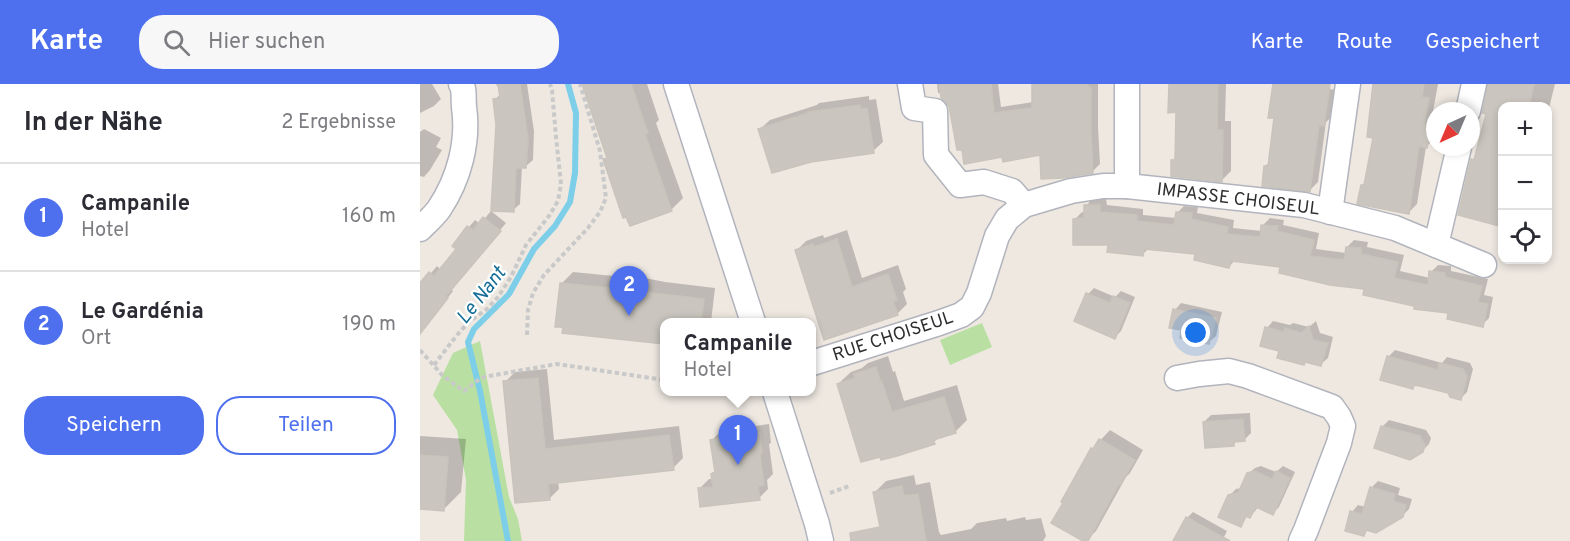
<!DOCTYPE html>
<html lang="de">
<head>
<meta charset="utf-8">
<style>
  :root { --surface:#fff; --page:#f7f7f7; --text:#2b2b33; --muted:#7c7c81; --line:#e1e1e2; --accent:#4e70ee }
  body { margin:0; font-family:Overpass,sans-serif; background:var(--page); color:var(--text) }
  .controls { position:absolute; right:18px; top:18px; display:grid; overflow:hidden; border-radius:12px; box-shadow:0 3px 9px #0003 }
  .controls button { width:54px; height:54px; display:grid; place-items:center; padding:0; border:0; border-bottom:2px solid var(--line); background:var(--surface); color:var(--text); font:30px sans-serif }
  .compass { position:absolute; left:1006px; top:18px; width:54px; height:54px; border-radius:50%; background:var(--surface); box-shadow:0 3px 9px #0003; rotate:224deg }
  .you { position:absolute; left:776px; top:249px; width:21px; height:21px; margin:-15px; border:4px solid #fff; border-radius:50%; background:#1a73e8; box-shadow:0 0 0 9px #1a73e833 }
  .badge { display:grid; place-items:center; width:39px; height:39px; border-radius:50%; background:var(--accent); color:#fff; font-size:20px; font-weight:700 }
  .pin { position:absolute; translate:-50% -50px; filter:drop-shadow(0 2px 3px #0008) }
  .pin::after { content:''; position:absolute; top:32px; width:21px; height:18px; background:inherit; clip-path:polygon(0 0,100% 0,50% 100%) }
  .popup { position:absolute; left:240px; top:234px; width:156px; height:78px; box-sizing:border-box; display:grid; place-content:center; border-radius:12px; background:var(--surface); filter:drop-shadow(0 2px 4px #0005); font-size:20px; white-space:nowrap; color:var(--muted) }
  .popup b { font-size:22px; color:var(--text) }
  .popup::after { content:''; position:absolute; left:50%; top:100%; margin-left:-12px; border:12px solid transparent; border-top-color:var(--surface) }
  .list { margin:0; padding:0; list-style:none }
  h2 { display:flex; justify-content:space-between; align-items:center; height:78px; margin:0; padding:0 24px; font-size:26px }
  h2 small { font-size:20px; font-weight:400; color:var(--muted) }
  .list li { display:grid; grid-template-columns:39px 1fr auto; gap:18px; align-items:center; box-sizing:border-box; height:108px; padding:0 24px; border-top:2px solid var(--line) }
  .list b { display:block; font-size:22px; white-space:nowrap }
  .list p { margin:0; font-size:20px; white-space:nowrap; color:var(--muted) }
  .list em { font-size:20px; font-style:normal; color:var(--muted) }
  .actions { display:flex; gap:12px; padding:18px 24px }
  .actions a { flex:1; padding:14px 0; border:2px solid var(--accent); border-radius:24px; text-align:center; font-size:21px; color:var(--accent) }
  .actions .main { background:var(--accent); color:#fff }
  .icon { flex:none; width:33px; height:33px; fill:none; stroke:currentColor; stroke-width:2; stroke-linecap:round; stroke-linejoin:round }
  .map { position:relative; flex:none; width:1150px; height:457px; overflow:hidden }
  header { display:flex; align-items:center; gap:36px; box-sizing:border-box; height:84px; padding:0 30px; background:var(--accent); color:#fff }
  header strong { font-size:28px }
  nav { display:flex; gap:33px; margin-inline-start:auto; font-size:21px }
  .search { width:420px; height:54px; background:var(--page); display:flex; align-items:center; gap:15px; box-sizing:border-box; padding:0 21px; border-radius:24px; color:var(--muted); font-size:22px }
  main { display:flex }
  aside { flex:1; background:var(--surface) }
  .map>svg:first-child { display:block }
</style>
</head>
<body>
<header>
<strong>Karte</strong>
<div class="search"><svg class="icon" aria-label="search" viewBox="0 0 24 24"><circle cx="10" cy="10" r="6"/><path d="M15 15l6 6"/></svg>Hier suchen</div>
<nav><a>Karte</a><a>Route</a><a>Gespeichert</a></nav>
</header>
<main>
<aside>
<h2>In der Nähe<small>2 Ergebnisse</small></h2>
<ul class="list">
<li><span class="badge">1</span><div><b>Campanile</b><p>Hotel</p></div><em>160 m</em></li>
<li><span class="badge">2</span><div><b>Le Gardénia</b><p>Ort</p></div><em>190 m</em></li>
</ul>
<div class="actions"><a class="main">Speichern</a><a>Teilen</a></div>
</aside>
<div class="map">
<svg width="1150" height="457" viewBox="0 0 1150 457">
  <rect width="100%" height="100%" fill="#eee8e1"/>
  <g fill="#b9e0a2">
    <path d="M562,239L572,263L530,281L520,256Z"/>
    <path d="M60,257L89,413L98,435L102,457H44L46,396L37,346L13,311L33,269Z"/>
  </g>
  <g fill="#0003">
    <path d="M0,0H12L21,15L14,22L0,29Z"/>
    <path d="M76,0H107L114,47L113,76L106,82H102L100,120L93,126L75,16L81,9Z"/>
    <path d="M163,0H227L239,36L236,39L263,114L251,126L184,76L188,72Z"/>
    <path d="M517,0H578L581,23L613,18L614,0H678V43L680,80L672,88L621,69L583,71L531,21L522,9H518Z"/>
    <path d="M750,0H806L805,37H811V87L802,96L753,76L756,73L758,27Z"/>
    <path d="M854,0H910L909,5L916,6L913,32L906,38L898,98L890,106L845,82L850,78L855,33Z"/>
    <path d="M955,0H1018L1012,33H1015V54L1006,63L997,120L988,129L942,101L947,97L954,52Z"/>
    <path d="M1069,0H1135L1128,28V22H1082V142L1052,76L1057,71L1068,28Z"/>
    <path d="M449,12V16L456,15L463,58L453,67L340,45L350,36L397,21L399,19Z"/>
    <path d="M4,45L21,54L16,63L22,66L10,86L4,93L0,92V48Z"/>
    <path d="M672,115H686L687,121L723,125V131L757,134V129L764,122L778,123L777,129L814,136L813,144L842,147L843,141L850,134L864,136L863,141L899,149L896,165L926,169L927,163L934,156L948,158L947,163L984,171L980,187L1010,194L1011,188L1018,181L1031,182V187L1068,195L1064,211L1073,213L1069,234L1062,241L1030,228L996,221L946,204L862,182L815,176L809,183L777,169L729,164L723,170L689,160L655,135L662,128H666V122Z"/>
    <path d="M71,127L86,139L31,205L33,207L0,250V202L17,182L21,186L38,165L34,162L49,143L55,136L60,140Z"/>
    <path d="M427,146L442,194L478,181L486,205L483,208L487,220L477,230L405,254L376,167L386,157L403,151L404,154Z"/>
    <path d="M153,188L204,193L225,194L245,198L295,204L291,238H244L243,259L142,199Z"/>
    <path d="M674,204L695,213L701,207L715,213L701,247L695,253L668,210Z"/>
    <path d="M761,219L802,228L796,252L789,258L755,226Z"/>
    <path d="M853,237L870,241L873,239L889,243L896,237L900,249L913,253L908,274L901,280L887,276L884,279L861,266L847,244Z"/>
    <path d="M975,266L1022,279L1027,273L1050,279L1053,285L1047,308L1041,314L1029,308L995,300L993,303L968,273Z"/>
    <path d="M468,272L473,288L475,287L484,317L537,301L547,336L535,348L520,352L514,358L418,300L431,288L442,284L448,279Z"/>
    <path d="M127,285L134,356L259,342L263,374L253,384L138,397L139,405L129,415L85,298L95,288Z"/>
    <path d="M830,329L831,349L824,356H817L813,360L784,338L791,331Z"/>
    <path d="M969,336L1006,346L1011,354L1009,360L1002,367L962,343Z"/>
    <path d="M349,340L351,359L349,360L353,390L347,396L348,405L339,414L279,405L289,395H293L292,390L296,387L292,356L301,347Z"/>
    <path d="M690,346L723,366L710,389L706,393L676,447L666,457L645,418L672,365Z"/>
    <path d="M0,352L46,355L41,408L23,426L0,424Z"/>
    <path d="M841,382L856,388L863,382L875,388L859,423L853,429L838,422L836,426L830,432L828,431L820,441L809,412L816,405L822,404L828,390L835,384Z"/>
    <path d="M494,391L496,401L510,398L519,448L521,451L551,445L557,439L586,434L587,437L605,433L606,436L621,434L626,452L623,457H463L454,409L466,397Z"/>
    <path d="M958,397L980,404L978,411L992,415L989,425L982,432L949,445L943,451L932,428L938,421L946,423L951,404Z"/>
    <path d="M773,428L807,447L802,457H755L767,434Z"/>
  </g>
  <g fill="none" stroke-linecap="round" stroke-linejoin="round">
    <path stroke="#7dcee8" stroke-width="6" d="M88,457L60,307L48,258L54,245L89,210L114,165L135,142L150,118L155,89L156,29L148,0"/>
  </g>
  <g fill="#cac6bf" stroke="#c9c4bb" stroke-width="1.5">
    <path d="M78,0H100L108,55L106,84H96L94,128L71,127L76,41L73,15L80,14Z"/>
    <path d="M162,0H211L228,49L225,50L252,127L210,142L206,133L203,134L183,75L187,74Z"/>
    <path d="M519,0H571L574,29L612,24V0H668V4H671V51L673,89L643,94L621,95L620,71L583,78L582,73L544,80L542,66H537L529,22L521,14Z"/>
    <path d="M749,0H798L797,46H803L802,98L751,92V76H755L756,28L748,29Z"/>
    <path d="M853,0H910L904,42L899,41L890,108L842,102L844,82H848L854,34H848Z"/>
    <path d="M953,0H1004L1002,13L1009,14L1004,41L1011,42L1007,64L999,62L989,130L937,120L941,101H944L953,54L947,53Z"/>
    <path d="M1068,0H1114L1109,22H1083V143L1038,131L1051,75L1054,76L1066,30L1062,29Z"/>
    <path d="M440,21V25L447,24L454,69L391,78L352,89L338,45L388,29V28Z"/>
    <path d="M664,121H680V128L717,131V137L754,141L756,128L772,129L771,135L808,143L807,150L840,153L841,141L858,142L857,147L894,156L890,172L924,176L926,163L941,164V170L978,178L974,194L1008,201L1009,187L1025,189V193L1062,202L1058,218L1068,220L1063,243L1027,235L1028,229L994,225V222L943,211L944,205L910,201L859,189L860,183L811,177L809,184L774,176L775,170L724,165L723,172L687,168L688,161H653V135L664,134Z"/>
    <path d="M63,133L81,147L26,212L28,214L0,250V199L9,188L14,192L36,165L32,162L47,142L53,146Z"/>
    <path d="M417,155L432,203L468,190L477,216L473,217L478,231L404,256L375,166L393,160L394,163Z"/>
    <path d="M140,199L191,204L212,205L233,209L284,215L281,238H244V260L142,249L143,243H135Z"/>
    <path d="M666,209L690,219L693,212L710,219L695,255L654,237Z"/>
    <path d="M753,225L796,234L789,260L760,254L761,246L749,244Z"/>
    <path d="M889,242L893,256L908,259L901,282L885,278L884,281L857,274L859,267L840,262L845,243L864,248L865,244L881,249Z"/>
    <path d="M967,272L1018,286L1019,279L1043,285L1047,292L1041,316L1030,313L1028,309L1004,303L994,301L993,305L960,296Z"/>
    <path d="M456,283L461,299L462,298L472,328L524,313L536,349L513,356L515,360L477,372L461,376L460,373L441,378L417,300L435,294L434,290Z"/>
    <path d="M118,294L125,365L249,351L254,386L128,400L130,416L95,419L83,297Z"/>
    <path d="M823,335L825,357L814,358V362L785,364L783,338Z"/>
    <path d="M961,342L1000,352L1005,361L1003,368L990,376L954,364Z"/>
    <path d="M340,349L342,369L340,370L344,401L338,402L340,416L280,423L278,404L293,403L291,390L295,388L290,356Z"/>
    <path d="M679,355L715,376L700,401L699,400L668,457H663L631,439L643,419L641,418L671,364L673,365Z"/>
    <path d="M0,371L28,373L24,427L0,425Z"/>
    <path d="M835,387L852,395L856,387L870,394L853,431L836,423L830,434L826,432L821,443L798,433L808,411L818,409L827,389Z"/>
    <path d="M482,402L484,412L498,410L506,457H431L430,449L460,443L453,408Z"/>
    <path d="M950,403L975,410L973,417L986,421L983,433L956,449L946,446L944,452L925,447L930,427L942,430Z"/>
    <path d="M766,433L810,457H753Z"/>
  </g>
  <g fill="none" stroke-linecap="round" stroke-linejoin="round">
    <g stroke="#b2b4bd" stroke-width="27">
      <g id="minor">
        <path d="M256,0L333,238"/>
        <path d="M490,0L494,24L515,27L516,71L540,101L564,98L592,107L604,121"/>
        <path d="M1048,27L1054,0"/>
        <path d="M707,102L884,121L975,144L1064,181"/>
        <path d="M910,128L928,0"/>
        <path d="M0,145C6,139 14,132 19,125C39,95 49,58 44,23C43,15 45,6 41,0"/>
        <path d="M1016,161L1039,63"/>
        <path d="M392,279L519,239L541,231L552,223L559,209L577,152L587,135L604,121L651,107L683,102H707V0"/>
        <path d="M757,294L779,290L809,287L828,292L912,323L919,333L923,342L919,359L886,446L881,457"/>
        <path d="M355,308L397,440L401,457"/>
      </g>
    </g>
    <g stroke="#c9c9c9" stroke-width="4" stroke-dasharray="4.5 3" stroke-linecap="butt">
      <path d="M107,251L108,226L113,209L124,191L168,144L180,128L186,114L180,67L160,0"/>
      <path d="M0,266L23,292L44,307L61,294L69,292L137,280L244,296"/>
      <path d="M14,281L37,251L49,238L67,225L78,213L91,193L106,161L129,132L138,117L141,100L136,53L132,6L130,0"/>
      <path d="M319,308L334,309"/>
      <path d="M410,409L429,402"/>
    </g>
    <use href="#minor" stroke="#fff" stroke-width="24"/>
  </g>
  <g text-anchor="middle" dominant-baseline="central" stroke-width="4.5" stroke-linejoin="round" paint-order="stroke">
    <g font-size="18" fill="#2e2e2e" stroke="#fff">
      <text transform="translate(818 116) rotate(7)">IMPASSE CHOISEUL</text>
      <text transform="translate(473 253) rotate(-18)">RUE CHOISEUL</text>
    </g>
    <g font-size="20" font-style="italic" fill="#176f98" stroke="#fff">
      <text transform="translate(62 212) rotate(-52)">Le Nant</text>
    </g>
  </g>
</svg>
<div class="controls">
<button>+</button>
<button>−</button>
<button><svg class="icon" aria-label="locate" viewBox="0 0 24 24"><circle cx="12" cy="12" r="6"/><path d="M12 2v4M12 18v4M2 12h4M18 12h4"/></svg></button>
</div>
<svg class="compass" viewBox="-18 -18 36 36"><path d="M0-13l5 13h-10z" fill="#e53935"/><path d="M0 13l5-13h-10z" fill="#7c7c81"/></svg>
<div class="you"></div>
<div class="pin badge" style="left:318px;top:381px">1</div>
<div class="popup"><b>Campanile</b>Hotel</div>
<div class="pin badge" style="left:209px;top:232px">2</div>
</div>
</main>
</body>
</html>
